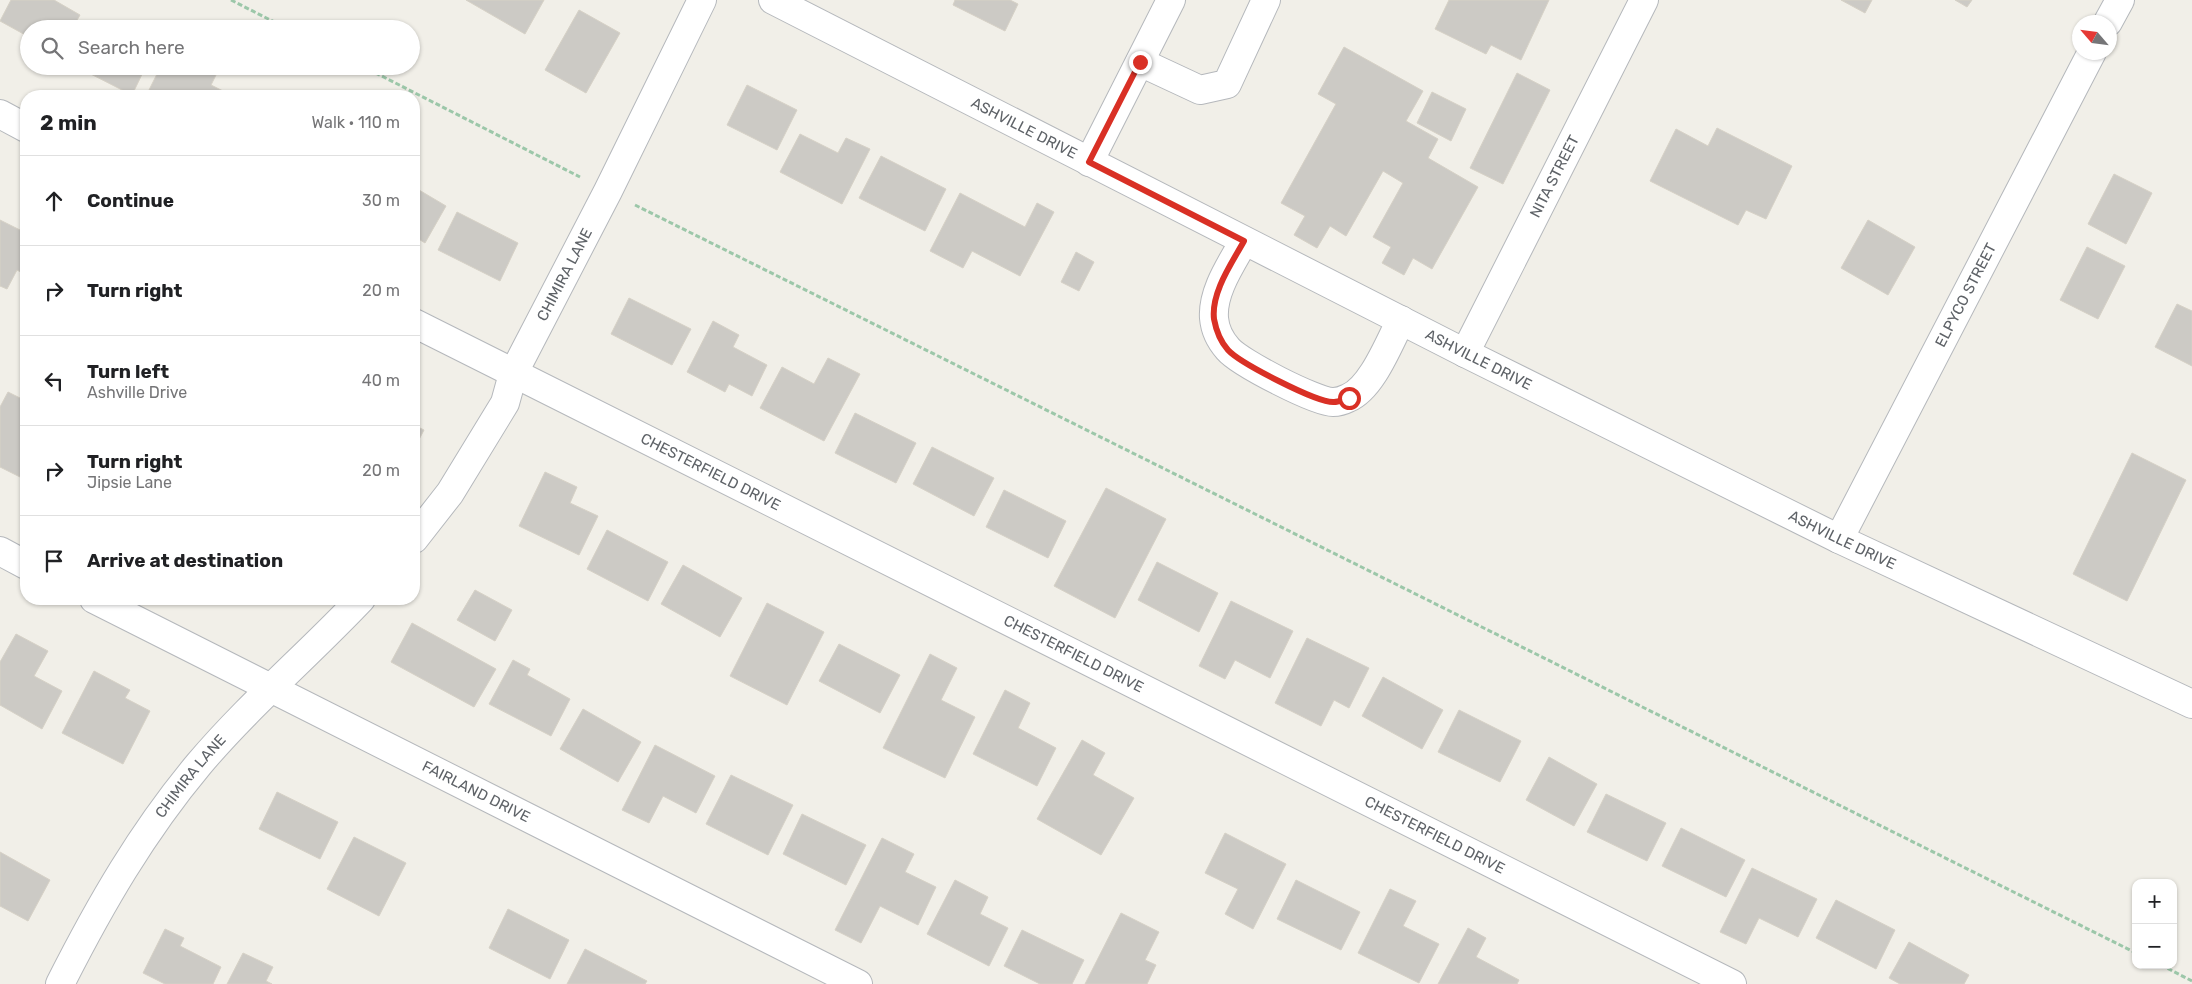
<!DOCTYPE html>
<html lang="en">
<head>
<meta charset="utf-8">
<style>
  :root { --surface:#fff; --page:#f2f2f2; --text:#202124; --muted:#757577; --line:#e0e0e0 }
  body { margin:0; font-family:Rubik,sans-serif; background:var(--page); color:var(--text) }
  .controls { position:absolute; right:15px; bottom:15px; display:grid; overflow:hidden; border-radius:10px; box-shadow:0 1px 4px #0004 }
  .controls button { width:45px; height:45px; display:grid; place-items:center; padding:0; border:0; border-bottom:1px solid var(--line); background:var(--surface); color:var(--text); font:25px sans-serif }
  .compass { position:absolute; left:2072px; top:15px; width:45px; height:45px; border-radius:50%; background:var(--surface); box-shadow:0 1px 4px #0004; rotate:298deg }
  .stop { position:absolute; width:15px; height:15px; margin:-11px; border:4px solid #d93025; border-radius:50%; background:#fff }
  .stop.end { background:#d93025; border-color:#fff; box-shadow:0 1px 5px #0008 }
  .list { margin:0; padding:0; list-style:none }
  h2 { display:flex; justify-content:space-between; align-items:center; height:65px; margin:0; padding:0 20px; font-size:21px }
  h2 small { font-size:16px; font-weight:400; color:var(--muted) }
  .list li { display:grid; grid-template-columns:32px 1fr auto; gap:15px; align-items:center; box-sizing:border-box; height:90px; padding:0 20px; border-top:1px solid var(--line) }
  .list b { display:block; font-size:19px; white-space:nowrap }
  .list p { margin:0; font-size:16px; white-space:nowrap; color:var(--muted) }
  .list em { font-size:16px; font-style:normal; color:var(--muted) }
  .icon { flex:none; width:28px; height:28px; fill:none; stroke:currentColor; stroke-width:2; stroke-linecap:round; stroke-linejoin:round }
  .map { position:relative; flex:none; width:2192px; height:984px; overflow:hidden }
  .search { position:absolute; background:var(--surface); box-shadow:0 1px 4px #0004; left:20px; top:20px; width:400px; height:55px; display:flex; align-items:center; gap:12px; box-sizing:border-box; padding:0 18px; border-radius:28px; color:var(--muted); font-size:19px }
  .panel { position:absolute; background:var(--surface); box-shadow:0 1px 4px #0004; left:20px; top:90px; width:400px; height:515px; border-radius:20px }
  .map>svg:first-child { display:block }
</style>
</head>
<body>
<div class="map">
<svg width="2192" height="984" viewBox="0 0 2192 984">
  <rect width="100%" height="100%" fill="#f1efe8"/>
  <g fill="#cccac5" stroke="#d6d1c6">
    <path d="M11,0H54L80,15L72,29H29V37L0,21Z"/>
    <path d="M466,0H544L525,34Z"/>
    <path d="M955,0H1010L1018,4L1005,31L953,5Z"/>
    <path d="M1449,0H1549L1521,60L1491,45L1486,54L1435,29Z"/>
    <path d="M1841,0H1872L1865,13Z"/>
    <path d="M1955,0H1972L1967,7Z"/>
    <path d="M579,10L620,33L586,93L545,70Z"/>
    <path d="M1344,47L1423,91L1406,121L1438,139L1428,158L1478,187L1432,269L1413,258L1404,275L1382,263L1391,247L1373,237L1403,183L1383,171L1346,236L1330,226L1317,248L1294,235L1305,216L1281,203L1336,104L1318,94Z"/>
    <path d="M75,66H146L132,95Z"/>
    <path d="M161,66H214L219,69L211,85L227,93L225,96H146Z"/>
    <path d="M1517,73L1550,90L1503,184L1470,168Z"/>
    <path d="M747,85L797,110L777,150L727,125Z"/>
    <path d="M1432,92L1466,109L1451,141L1417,123Z"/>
    <path d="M1717,128L1792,166L1766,219L1746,210L1738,225L1650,181L1676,129L1708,146Z"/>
    <path d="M800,134L838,153L846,138L870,149L842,204L780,172Z"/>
    <path d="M881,156L946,189L925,231L859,198Z"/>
    <path d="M2114,174L2152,193L2126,244L2088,224Z"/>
    <path d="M414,187L446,206L425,243L414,236Z"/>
    <path d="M960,193L1025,227L1037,203L1054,212L1020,276L972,251L963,268L930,251Z"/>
    <path d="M457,212L518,243L500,281L438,250Z"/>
    <path d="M0,220L26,233V275L17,270L7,289L0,286Z"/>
    <path d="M1868,220L1915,247L1888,295L1841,268Z"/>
    <path d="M2087,247L2125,266L2098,319L2060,300Z"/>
    <path d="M1076,252L1094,262L1079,291L1061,282Z"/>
    <path d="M629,298L691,329L672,365L611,334Z"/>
    <path d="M2177,304L2192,311V366L2155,347Z"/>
    <path d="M713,321L739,335L733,347L767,365L752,396L729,384L725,392L687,372Z"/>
    <path d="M828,358L860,374L824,441L760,408L782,367L814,384Z"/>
    <path d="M8,392L26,401V425L24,429L26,430V480L0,467V407Z"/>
    <path d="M855,413L916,443L896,483L835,453Z"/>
    <path d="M414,425L424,430L414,449Z"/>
    <path d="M932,447L994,478L974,516L913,484Z"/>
    <path d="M2132,453L2186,480L2127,601L2073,574Z"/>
    <path d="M545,472L577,487L570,503L598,516L579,555L519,526Z"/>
    <path d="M1106,488L1166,519L1115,618L1054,586Z"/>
    <path d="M1004,490L1066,521L1048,558L986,527Z"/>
    <path d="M607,530L668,562L648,601L587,569Z"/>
    <path d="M1157,562L1218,593L1199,632L1138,600Z"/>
    <path d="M683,565L742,598L720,637L661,604Z"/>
    <path d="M475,590L512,610L495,641L457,620Z"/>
    <path d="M1231,601L1293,631L1270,678L1235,660L1225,679L1199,666Z"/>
    <path d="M767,603L824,632L787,705L730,676Z"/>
    <path d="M412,623L496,669L474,707L391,662Z"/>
    <path d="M16,634L48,651L34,676L62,691L42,729L0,705V662Z"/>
    <path d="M1307,638L1369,668L1349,708L1334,700L1321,726L1275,703Z"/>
    <path d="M839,644L900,675L880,713L819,681Z"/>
    <path d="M930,654L957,668L941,700L975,717L945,778L883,748Z"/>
    <path d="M513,660L530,669L527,675L570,699L551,736L489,704Z"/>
    <path d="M94,671L130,690L125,698L150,711L123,764L62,733Z"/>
    <path d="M1383,677L1443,710L1422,749L1362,716Z"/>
    <path d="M1005,690L1030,703L1018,728L1056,748L1037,786L973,754Z"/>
    <path d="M583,709L641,742L618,782L560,749Z"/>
    <path d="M1459,710L1521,741L1500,782L1438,752Z"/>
    <path d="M1082,740L1105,753L1093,775L1134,798L1101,855L1037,819Z"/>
    <path d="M655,745L715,776L696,813L663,796L649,823L622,810Z"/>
    <path d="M1549,757L1597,784L1574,826L1526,800Z"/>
    <path d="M731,775L793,805L768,855L706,824Z"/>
    <path d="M277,792L338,822L320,859L259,829Z"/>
    <path d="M1606,794L1666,823L1647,861L1587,832Z"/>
    <path d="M802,814L866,845L846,885L783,854Z"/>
    <path d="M1681,828L1745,860L1726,897L1662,866Z"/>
    <path d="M1225,833L1286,864L1253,929L1225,914L1238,889L1205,873Z"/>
    <path d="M354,837L406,863L379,916L327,889Z"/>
    <path d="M882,838L914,854L905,872L936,887L918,925L880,906L861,943L835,930Z"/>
    <path d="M0,852L50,880L28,921L0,906Z"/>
    <path d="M1752,868L1817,899L1798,937L1759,918L1746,944L1720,932Z"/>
    <path d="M955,880L988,897L980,914L1008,928L989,966L927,934Z"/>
    <path d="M1296,880L1360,912L1341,950L1277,919Z"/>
    <path d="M1390,889L1416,901L1403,926L1439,944L1419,983L1358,953Z"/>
    <path d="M1836,900L1895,930L1876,969L1816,938Z"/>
    <path d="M508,909L569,940L550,979L489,948Z"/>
    <path d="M1121,913L1159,932L1145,960L1156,965L1147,984H1085Z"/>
    <path d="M1468,928L1486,938L1476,957L1519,980L1517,984H1438Z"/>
    <path d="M165,929L184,938L180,946L221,967L213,984H165L143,973Z"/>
    <path d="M1022,930L1084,960L1072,984H1040L1004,966Z"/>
    <path d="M1909,942L1969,975L1964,984H1900L1889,978Z"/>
    <path d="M585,949L647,981L645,984H567Z"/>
    <path d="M243,953L273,967L266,981L272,984H227Z"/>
  </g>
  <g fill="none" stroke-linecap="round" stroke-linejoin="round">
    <g stroke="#b5b8bc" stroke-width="30">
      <g id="minor">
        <path id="s1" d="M773,0L1465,353L1839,539L2192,704"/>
        <path d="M2108,22L2120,0"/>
        <path d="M1140,62L1200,90L1227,84L1266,0"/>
        <path d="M0,114L26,128"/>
        <path d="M1089,162L1171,0"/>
        <path d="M1244,241C1232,263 1212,291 1214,318C1215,330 1220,340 1228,349C1240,363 1316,402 1333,402C1337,402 1344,400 1348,398C1372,388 1389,343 1401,320"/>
        <path id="s2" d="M414,323L1732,984"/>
        <path id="s3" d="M1465,353L1644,0"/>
        <path id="s4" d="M414,539L450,493L505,403L513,374L608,191L702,0"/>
        <path id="s5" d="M1839,539L2092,52"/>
        <path d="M0,551L26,565"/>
        <path id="s6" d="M94,599L858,984"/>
        <path id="s7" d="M60,984C100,905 142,832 199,764C249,705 308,655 361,599"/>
      </g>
    </g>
    <g stroke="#9cc7a9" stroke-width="3" stroke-dasharray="5 2.5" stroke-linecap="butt">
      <path d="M231,0L288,29"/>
      <path d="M362,66L580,177"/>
      <path d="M635,205L2136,953"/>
      <path d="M2161,965L2192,981"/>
    </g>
    <use href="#minor" stroke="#fff" stroke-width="28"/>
  </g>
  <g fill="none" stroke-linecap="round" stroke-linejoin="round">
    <path stroke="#d93025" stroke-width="6" d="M1140,62L1089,162L1244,241C1232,263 1211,292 1214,319C1216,330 1220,341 1228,350C1240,363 1317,403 1334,402C1339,402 1344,399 1349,398"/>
  </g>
  <g text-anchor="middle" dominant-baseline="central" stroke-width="4" stroke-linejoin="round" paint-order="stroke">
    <g font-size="15" fill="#5f6368" stroke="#fff">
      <text stroke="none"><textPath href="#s1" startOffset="282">ASHVILLE DRIVE</textPath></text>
      <text stroke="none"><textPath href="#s3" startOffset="198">NITA STREET</textPath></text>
      <text stroke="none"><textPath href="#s4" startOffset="306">CHIMIRA LANE</textPath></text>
      <text stroke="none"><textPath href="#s5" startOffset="275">ELPYCO STREET</textPath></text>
      <text stroke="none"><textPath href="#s1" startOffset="792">ASHVILLE DRIVE</textPath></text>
      <text stroke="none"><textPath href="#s2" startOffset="332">CHESTERFIELD DRIVE</textPath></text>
      <text stroke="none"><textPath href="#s1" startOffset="1198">ASHVILLE DRIVE</textPath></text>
      <text stroke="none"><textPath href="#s2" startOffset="738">CHESTERFIELD DRIVE</textPath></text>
      <text stroke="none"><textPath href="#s7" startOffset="246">CHIMIRA LANE</textPath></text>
      <text stroke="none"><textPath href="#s6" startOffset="428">FAIRLAND DRIVE</textPath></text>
      <text stroke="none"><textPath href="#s2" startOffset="1142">CHESTERFIELD DRIVE</textPath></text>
    </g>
  </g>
</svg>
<div class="controls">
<button>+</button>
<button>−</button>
</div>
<svg class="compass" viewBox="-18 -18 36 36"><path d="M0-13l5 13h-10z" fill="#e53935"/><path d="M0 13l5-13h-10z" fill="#757577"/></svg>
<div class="stop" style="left:1349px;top:398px"></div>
<div class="stop end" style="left:1140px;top:62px"></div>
<div class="search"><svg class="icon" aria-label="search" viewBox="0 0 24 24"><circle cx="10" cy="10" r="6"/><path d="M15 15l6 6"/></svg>Search here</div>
<section class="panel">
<h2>2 min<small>Walk · 110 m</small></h2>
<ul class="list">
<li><svg class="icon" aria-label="ahead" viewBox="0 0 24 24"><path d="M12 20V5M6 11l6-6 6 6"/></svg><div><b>Continue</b></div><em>30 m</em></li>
<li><svg class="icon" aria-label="right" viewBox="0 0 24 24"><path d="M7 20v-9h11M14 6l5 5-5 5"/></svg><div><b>Turn right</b></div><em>20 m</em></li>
<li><svg class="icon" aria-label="left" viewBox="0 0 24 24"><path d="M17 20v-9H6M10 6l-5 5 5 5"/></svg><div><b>Turn left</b><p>Ashville Drive</p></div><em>40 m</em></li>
<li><svg class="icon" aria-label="right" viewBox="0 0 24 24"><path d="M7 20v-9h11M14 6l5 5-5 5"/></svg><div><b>Turn right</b><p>Jipsie Lane</p></div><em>20 m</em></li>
<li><svg class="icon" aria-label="arrive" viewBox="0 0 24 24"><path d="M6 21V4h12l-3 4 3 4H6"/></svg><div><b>Arrive at destination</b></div></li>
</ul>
</section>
</div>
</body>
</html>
